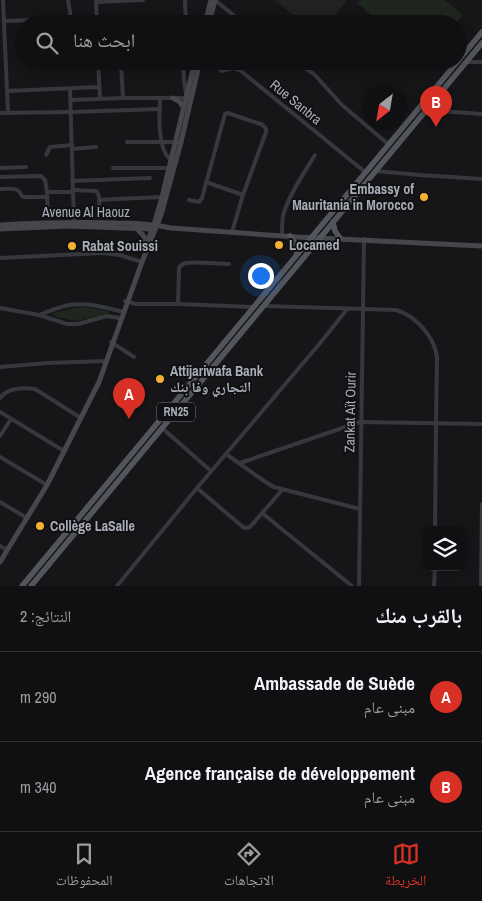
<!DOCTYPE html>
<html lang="ar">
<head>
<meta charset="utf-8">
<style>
  :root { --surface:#101012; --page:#1e1e20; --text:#f1f3f6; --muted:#9c9d9f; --line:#303032; --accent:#d93025 }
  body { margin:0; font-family:"Archivo Narrow","Noto Naskh Arabic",sans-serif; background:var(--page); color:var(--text); direction:rtl }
  .controls { position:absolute; right:15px; bottom:15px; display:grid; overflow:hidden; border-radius:10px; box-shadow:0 2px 12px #0003 }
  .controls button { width:45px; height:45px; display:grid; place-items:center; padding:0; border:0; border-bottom:1px solid var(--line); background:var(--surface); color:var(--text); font:25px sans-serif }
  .compass { position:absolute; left:362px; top:85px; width:45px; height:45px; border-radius:50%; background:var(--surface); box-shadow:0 2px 12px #0003; rotate:211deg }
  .you { position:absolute; left:260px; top:275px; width:18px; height:18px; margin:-12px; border:4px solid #fff; border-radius:50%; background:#1a73e8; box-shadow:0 0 0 8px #1a73e833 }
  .badge { display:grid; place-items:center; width:32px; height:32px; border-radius:50%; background:var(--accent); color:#fff; font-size:16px; font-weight:700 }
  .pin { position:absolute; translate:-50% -41px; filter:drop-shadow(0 1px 2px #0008) }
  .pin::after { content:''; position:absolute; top:26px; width:18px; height:15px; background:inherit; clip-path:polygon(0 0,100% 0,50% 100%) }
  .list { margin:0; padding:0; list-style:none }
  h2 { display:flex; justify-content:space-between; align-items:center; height:65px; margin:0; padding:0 20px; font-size:21px }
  h2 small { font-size:16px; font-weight:400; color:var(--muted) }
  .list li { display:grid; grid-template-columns:32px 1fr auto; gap:15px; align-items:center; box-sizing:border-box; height:90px; padding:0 20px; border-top:1px solid var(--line) }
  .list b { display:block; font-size:19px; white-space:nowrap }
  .list p { margin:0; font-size:16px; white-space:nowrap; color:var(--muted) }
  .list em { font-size:16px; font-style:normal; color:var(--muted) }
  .icon { flex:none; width:28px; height:28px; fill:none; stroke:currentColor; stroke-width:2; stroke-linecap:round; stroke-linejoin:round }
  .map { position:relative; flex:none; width:482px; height:586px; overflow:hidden; direction:ltr }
  .search { position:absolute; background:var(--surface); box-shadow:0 2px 12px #0003; left:15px; right:15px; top:15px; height:55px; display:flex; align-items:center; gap:12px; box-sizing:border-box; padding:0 18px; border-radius:28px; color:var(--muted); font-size:19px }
  .sheet { height:245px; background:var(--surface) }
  nav { display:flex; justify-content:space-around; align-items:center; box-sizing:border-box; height:70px; border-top:1px solid var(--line); background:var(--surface); font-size:14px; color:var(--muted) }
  nav a { display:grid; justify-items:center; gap:2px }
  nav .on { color:var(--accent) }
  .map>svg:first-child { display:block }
</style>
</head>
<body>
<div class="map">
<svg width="482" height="586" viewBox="0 0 482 586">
  <rect width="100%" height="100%" fill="#161618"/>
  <path fill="#222225" d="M275,0H347L328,24H304Z"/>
  <g fill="#1e261f">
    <path d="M360,0H445L463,15L456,24H382L357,3Z"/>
    <path d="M79,307L91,308L109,311L108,315L98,316L76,321L53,316V313Z"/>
  </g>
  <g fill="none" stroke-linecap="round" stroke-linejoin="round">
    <g stroke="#37383d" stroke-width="4">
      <path d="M3,0L8,113"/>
      <path d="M68,0L71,18"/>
      <path d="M96,0L97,24"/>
      <path d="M185,0L186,24"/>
      <path d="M215,0L244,24"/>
      <path d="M96,2L143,0"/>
      <path d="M4,21L97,18"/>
      <path d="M98,61L100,98"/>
      <path d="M183,61L184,80L186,94"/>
      <path d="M209,61L222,71L233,68L241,71L365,172"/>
      <path d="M294,61L314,74L342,105L388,144"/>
      <path d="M467,62H482"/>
      <path d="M121,64L123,98"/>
      <path d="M98,65L148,64"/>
      <path d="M70,89L74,224"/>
      <path d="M7,91L99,87"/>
      <path d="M160,98C159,114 157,154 173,161"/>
      <path d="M71,100L123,98H188"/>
      <path d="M428,108L439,111L482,114"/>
      <path d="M0,113L71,112L160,109"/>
      <path d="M127,142H181"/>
      <path d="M72,149L96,147"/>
      <path d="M46,155L50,147L72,145"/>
      <path d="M0,168L26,167"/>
      <path d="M113,168H169"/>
      <path d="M375,171L420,175L482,179"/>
      <path d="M0,177L41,176L45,180L47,192H72"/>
      <path d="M72,181L150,178"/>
      <path d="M206,182L243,195"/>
      <path d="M0,189C10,189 17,186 22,196L24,197H47"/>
      <path d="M72,190L96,191C101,195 99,204 99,211"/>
      <path d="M47,194L48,213"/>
      <path d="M99,200L116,199L162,197"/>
      <path d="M189,200L199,202L202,198L225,114L228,113L263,125L266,129V132L243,195L232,232"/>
      <path d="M282,235C282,229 282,222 283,216C287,198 305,171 315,155"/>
      <path d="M0,258L102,253L120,255L142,262"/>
      <path d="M125,301L136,304H178L252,307"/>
      <path d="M178,304L179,268C182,265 181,264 186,263C196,261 217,264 229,264"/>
      <path d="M264,306L396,310C416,316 435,337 437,358L436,423L435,530"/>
      <path d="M0,308L39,315L67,324H78L107,316L119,318"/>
      <path d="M39,315C49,311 59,307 69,305C88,302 106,308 124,312"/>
      <path d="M111,342L134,357"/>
      <path d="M0,367L47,363L107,361"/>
      <path d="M0,398C7,388 23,387 35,389L81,418"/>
      <path d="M0,412L64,451"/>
      <path d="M162,428L211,471"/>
      <path d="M0,436L11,419"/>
      <path d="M226,454L264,481L274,487L360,509"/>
      <path d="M0,457L47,485"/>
      <path d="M240,463L360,422L482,424"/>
      <path d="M197,488L243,527L246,528L250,527L282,490"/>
      <path d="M0,502L27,518"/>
      <path d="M262,513L352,586"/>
      <path d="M0,546L7,550"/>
      <path d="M117,586L197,488L321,342L348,308"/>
      <path d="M359,586L364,239"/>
      <path d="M434,586L435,567"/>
      <path d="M481,586L482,504"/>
    </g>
    <g stroke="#45474d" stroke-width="5">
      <path d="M205,24L211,0"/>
      <path d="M209,24L215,0"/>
      <path d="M173,98L180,102L184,109"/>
      <path d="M0,225C39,223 78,222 117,223C135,223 153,224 171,228L297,237L482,246"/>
      <path d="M136,228L143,235L146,243"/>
      <path d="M0,229L68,226L154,229"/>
      <path d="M144,250L154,225L162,197L195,61"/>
      <path d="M0,562L47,485L99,382L142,262L161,215L181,142L200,61"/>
    </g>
    <g stroke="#53555c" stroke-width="5.5">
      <path d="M458,61L482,32"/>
      <path d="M333,222L335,231L340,238"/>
      <path d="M290,236L295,243L297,254"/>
      <path d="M22,586L458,61"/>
      <path d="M31,586L482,43"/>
    </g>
  </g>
  <g fill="#f2b134" stroke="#111113" stroke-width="2">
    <circle cx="424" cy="197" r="5"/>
    <circle cx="279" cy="245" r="5"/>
    <circle cx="72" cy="246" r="5"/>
    <circle cx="160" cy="379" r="5"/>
    <circle cx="40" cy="526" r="5"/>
  </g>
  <g text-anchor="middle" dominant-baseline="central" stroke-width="4" stroke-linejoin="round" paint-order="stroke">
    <rect fill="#111113" stroke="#7b7e86" stroke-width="1" x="157" y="402.5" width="38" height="19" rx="4"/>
    <g font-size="12" font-weight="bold" fill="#a8adb8">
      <text x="176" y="412">RN25</text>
    </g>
    <g font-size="14" fill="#a8adb8" stroke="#111113">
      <text transform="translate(296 102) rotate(39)">Rue Sanbra</text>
      <text x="86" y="212">Avenue Al Haouz</text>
      <text transform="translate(350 412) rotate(-89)">Zankat Aït Ourir</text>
    </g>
    <g font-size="14" font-weight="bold" fill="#a8adb8" stroke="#111113" text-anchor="start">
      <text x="414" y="189" text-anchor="end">Embassy of<tspan x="414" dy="16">Mauritania in Morocco</tspan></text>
      <text x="289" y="245">Locamed</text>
      <text x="82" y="246">Rabat Souissi</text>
      <text x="170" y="371">Attijariwafa Bank<tspan x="170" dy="16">التجاري وفا بنك</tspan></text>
      <text x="50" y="526">Collège LaSalle</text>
    </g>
  </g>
</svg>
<div class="controls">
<button><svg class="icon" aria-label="layers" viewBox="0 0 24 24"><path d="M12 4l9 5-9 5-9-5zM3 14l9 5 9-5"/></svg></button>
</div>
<svg class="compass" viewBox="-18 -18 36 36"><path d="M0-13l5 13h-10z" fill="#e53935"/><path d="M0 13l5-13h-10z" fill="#9c9d9f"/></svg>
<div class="you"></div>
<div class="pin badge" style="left:129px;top:419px">A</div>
<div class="pin badge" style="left:436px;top:127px">B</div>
<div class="search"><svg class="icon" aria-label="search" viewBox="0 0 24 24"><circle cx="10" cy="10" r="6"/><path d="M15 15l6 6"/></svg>ابحث هنا</div>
</div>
<section class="sheet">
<h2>بالقرب منك<small>النتائج: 2</small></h2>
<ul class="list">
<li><span class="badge">A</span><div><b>Ambassade de Suède</b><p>مبنى عام</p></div><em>290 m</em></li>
<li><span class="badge">B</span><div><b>Agence française de développement</b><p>مبنى عام</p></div><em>340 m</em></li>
</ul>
</section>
<nav>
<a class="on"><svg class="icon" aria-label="map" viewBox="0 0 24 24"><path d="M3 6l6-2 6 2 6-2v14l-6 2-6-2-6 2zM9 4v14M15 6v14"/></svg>الخريطة</a>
<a><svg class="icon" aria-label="directions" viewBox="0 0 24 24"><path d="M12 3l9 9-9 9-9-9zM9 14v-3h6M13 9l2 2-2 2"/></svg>الاتجاهات</a>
<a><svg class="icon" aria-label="saved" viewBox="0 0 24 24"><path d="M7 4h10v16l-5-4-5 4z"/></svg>المحفوظات</a>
</nav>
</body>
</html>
